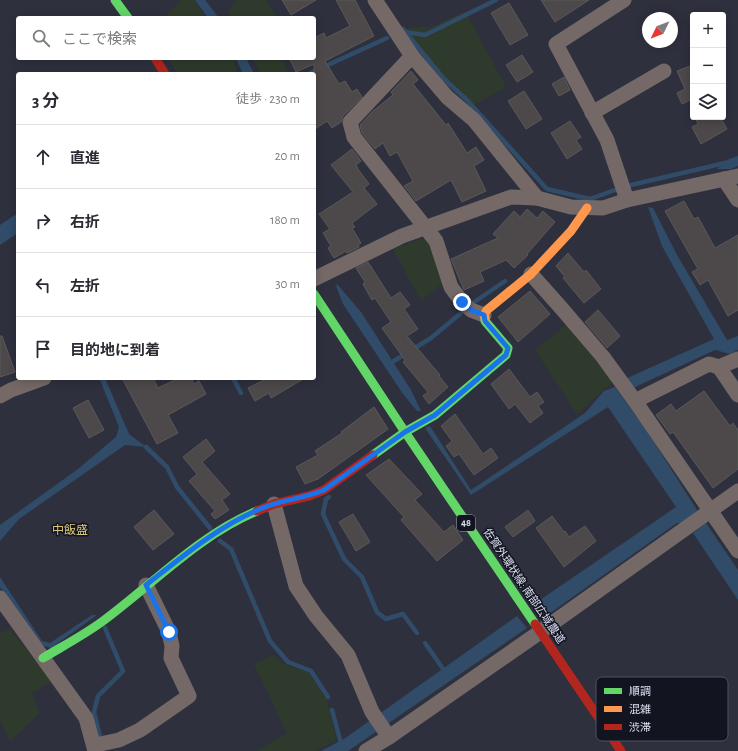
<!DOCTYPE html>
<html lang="ja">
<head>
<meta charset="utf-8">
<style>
  :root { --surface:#fff; --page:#f7f7f7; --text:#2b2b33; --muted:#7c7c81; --line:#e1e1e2 }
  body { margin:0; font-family:"Alegreya Sans","Noto Sans JP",sans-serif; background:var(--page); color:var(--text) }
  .controls { position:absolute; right:12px; top:12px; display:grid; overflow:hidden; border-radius:4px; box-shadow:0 2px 10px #0003 }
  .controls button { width:36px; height:36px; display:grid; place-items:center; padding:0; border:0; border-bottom:1px solid var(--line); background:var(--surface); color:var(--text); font:20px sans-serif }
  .compass { position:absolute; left:642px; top:12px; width:36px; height:36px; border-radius:50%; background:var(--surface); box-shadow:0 2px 10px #0003; rotate:227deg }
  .stop { position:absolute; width:12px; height:12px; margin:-9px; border:3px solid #1a73e8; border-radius:50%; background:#fff }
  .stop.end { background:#1a73e8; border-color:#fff; box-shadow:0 1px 4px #0008 }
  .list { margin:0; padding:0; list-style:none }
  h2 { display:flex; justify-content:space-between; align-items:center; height:52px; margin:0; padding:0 16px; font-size:17px }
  h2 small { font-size:13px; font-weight:400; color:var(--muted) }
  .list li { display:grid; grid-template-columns:26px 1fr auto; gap:12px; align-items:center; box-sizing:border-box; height:64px; padding:0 16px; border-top:1px solid var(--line) }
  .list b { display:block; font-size:15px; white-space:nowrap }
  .list em { font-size:13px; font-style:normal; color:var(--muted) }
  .icon { flex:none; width:22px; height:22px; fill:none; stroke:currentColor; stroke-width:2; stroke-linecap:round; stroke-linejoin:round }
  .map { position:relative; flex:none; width:738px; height:751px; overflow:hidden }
  .search { position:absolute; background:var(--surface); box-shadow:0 2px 10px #0003; left:16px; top:16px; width:300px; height:44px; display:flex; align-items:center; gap:10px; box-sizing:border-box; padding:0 14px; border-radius:4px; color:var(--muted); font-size:15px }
  .panel { position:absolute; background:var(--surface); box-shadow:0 2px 10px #0003; left:16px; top:72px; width:300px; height:308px; border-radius:4px }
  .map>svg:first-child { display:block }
</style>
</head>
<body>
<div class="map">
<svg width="738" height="751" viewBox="0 0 738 751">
  <rect width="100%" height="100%" fill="#2e303e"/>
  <g fill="#2e3b2c">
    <path d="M181,0H194L206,18H164Z"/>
    <path d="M237,0H266L277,18H231L228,12Z"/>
    <path d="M465,11L506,87L470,107L409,44L404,28L431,27Z"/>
    <path d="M167,58H233L237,74H178Z"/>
    <path d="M252,58H283L288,74H261Z"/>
    <path d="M427,237L444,282L421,301L393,249Z"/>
    <path d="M566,325L613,381L577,414L535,350Z"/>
    <path d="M10,629L52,681L32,693L39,713L10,741L0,720V633Z"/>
    <path d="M272,655L286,665L308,672L327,700L337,740L315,751H257L287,733L254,664Z"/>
  </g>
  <g fill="#304c69">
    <path d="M195,0H205L219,18H208Z"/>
    <path d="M236,58H246L254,74H243Z"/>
    <path d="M738,156V166L731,169H717L729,159Z"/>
    <path d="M648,207L653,208L677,255L727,340L738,336V350L730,354L715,350L633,388L625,379L714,339L662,246Z"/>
    <path d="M18,213V233L0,245V225Z"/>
    <path d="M337,284L361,312L411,390L421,411H417L403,394L343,304L336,286Z"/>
    <path d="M101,378H105L129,434L146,447L125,445L19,519L0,541V525L78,469L116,437L119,427L100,380Z"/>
    <path d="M615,387L647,431L697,510L684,524L677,523L546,616L537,602L676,507L608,407L471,495L425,428L430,426L471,490L585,413L604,391Z"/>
    <path d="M706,523L738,570V600L693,533Z"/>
    <path d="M0,577L42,641L50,643L92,615H97L51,648L41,645L0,587Z"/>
    <path d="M517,616L527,628L348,751H321L344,739Z"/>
  </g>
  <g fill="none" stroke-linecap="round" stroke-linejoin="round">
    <g stroke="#304c69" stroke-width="4.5">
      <path d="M403,29L444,79L467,100L547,189L590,199L615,190"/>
      <path d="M405,32L425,35L496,0"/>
      <path d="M308,74L387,38"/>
      <path d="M631,185L738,160"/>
      <path d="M470,305L505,281"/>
      <path d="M389,364L431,338L461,313"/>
      <path d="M233,378L241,393"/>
      <path d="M146,447L167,467L177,487L210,528"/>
      <path d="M329,497L326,499L323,514L344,559L362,577L377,612L386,619L403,614L417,633"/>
      <path d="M220,541L231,549L270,641L288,662L311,671L328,697"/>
      <path d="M425,643L446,673"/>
      <path d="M332,710L342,747"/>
      <path d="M100,737L94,712L98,696L123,671L105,628"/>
    </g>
  </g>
  <g fill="#4d4849" stroke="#5b5858">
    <path d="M282,0H316L291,15Z"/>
    <path d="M336,0H355L374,36L325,61L339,84L345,81L352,92L357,89L362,97L343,116L341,122L332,128L327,121L314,130V64L296,72L289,58H314V38L324,33L326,38L350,26Z"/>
    <path d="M541,0H589L555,22Z"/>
    <path d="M509,3L528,35L510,45L491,13Z"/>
    <path d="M522,55L533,72L517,82L506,65Z"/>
    <path d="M693,65V108L690,100L682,104L677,93L685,89L677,71Z"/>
    <path d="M411,71L418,80L413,84L446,125L448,123L467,153L476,147L484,160L474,166L486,191L462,202L451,180L416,201L404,186L413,181L397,152L390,156L383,143L375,149L362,133L360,125L373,111L393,95L391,92Z"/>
    <path d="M564,77L570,90L559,96L552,84Z"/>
    <path d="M524,91L542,119L526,129L508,101Z"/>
    <path d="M695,117H720L727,129L701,144L692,127L698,124Z"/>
    <path d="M570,121L581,137L576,140L582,149L567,159L551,133Z"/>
    <path d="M352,149L361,161L356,165L358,169L369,184L364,188L377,204L352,223L355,227L352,228L361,243L358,245L359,247L347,253L346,251L334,258L328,248L331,246L323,233L330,229L319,214L353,192L331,165Z"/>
    <path d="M684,201L694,219L698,217L715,248L738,235V310L728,316L708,280L700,285L692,272L698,269L665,211Z"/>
    <path d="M527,209L537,218L543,211L555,222L527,254L528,255L514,268L506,260L480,272L484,281L464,290L451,259L498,238L493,234L514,211L520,217Z"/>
    <path d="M568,253L584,272L586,270L601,289L584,303L563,278L565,277L556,266Z"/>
    <path d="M368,262L391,298L400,292L410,305L404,309L418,329L407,336L440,375L439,376L448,387L429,404L423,396L428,392L403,362L405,360L382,328L391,322L375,298L372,300L363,284L365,282L356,268Z"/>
    <path d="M530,291L550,314L518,342L498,317Z"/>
    <path d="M598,310L620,336L607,348L585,322Z"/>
    <path d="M0,336H2L15,372L0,377Z"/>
    <path d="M509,369L530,397L537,392L544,402L538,406L543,413L530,423L515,404L509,409L491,384Z"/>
    <path d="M122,378H153L158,388L179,378H191L194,384L199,381L206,394L168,415L178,433L157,444Z"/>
    <path d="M268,378H305L271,398L269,393L255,401L248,388Z"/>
    <path d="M704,391L730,426L733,423L738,430V469L713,488L673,432L670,434L656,415L671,404L676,411Z"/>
    <path d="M88,400L104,430L89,438L73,408Z"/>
    <path d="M374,407L388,429L318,479L305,484L296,467L318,455L315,451L342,433L341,432Z"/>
    <path d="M455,414L483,454L491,448L498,458L474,475L459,454L454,457L446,446L452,441L441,426Z"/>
    <path d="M206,439L215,451L202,462L230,494L222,500L229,510L215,519L211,514L215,511L189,481L197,474L183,457Z"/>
    <path d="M389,459L422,494L415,500L444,532L453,525L463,540L437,561L401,520L404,517L366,475Z"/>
    <path d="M154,510L174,534L153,550L134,527Z"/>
    <path d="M528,510L535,521L513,537L505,527Z"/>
    <path d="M353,514L370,542L356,551L339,522Z"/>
    <path d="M552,516L564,532L565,531L569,537L585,526L596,541L564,567L536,528Z"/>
  </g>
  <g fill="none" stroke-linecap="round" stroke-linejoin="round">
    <g stroke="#746967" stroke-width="15">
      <path d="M375,0L412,56L447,97L474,120L537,198"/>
      <path d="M624,0L556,44L607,140L627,200"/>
      <path d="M412,56L350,122L354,137L436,241L451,287L462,302L471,310L484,315"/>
      <path d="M592,113L664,71"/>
      <path d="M724,179L738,200"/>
      <path d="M531,274L563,310L603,357L635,401L738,551"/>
      <path d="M314,279L402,236L511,197L537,198L571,207L603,208L627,200L738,176"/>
      <path d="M719,367L738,395"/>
      <path d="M0,396L11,390L44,378"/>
      <path d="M635,401L709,364L719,367L738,359"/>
      <path d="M274,504L296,586L316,616L348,655L372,712L389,737"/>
      <path d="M0,598L86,718L95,751"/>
      <path d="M95,745L119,740L140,730L189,696L171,658L172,646L169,632L146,585"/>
      <path d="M366,751L389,737L540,632L738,491"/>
    </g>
    <g stroke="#63d668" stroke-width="9">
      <path d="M115,0L128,18"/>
      <path d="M314,294L405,432L535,624"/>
      <path d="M373,455L405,432L435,415L506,355L508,348L485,321V318"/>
      <path d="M43,658C63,646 84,635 103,621C153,584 199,535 257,511"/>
    </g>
    <path stroke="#ff974d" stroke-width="9" d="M485,318L484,315L487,310L531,274L571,231L587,208"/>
    <g stroke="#b3261e" stroke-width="9">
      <path d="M155,58L165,74"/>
      <path d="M257,511L274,504L309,496L324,490L373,455"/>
      <path d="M535,624L621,751"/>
    </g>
  </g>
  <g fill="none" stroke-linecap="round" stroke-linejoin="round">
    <path stroke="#1a73e8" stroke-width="5" d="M169,632L146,585C182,557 217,527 260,509C280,500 303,499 324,490L405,432L435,415L506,355L508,348L485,321L484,315L471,310L462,302"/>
  </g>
  <g text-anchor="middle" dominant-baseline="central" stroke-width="3" stroke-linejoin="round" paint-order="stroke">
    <rect fill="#121420" stroke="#a0a3b3" stroke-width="1" x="457" y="515" width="18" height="16" rx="3"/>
    <g font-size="10" font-weight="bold" fill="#dde0f2">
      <text x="466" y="523">48</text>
    </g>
    <g font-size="11" fill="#dde0f2" stroke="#121420">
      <text transform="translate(524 586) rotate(56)">佐賀外環状線; 南部広域農道</text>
    </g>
    <g font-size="12" fill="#d9c87a" stroke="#121420">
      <text x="70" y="530">中飯盛</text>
    </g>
  </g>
  <rect x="596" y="677" width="132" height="64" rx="6" fill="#121420" stroke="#4f515f" stroke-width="1"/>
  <rect x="604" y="688" width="18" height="6" fill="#63d668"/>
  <rect x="604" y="706" width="18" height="6" fill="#ff974d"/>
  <rect x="604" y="724" width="18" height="6" fill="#b3261e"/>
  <g font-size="11" fill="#dde0f2">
    <text x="629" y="695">順調</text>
    <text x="629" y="713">混雑</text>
    <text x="629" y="731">渋滞</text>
  </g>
</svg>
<div class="controls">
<button>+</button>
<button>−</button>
<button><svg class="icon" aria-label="layers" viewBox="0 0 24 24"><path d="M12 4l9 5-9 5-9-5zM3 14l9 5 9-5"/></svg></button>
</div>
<svg class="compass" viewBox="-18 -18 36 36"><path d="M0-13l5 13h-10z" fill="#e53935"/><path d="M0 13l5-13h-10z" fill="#7c7c81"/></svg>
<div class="stop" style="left:169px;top:632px"></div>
<div class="stop end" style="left:462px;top:302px"></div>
<div class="search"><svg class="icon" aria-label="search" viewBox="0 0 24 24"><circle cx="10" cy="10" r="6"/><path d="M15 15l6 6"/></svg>ここで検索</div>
<section class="panel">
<h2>3 分<small>徒歩 · 230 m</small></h2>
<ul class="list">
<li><svg class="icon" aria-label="ahead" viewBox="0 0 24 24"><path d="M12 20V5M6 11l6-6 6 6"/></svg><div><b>直進</b></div><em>20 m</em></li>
<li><svg class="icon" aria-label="right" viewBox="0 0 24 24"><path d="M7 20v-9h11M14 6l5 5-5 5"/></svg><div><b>右折</b></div><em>180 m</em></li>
<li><svg class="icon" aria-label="left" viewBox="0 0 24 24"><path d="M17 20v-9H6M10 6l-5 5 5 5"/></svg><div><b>左折</b></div><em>30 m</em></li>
<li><svg class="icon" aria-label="arrive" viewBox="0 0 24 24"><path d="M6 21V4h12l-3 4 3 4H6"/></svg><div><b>目的地に到着</b></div></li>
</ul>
</section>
</div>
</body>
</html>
